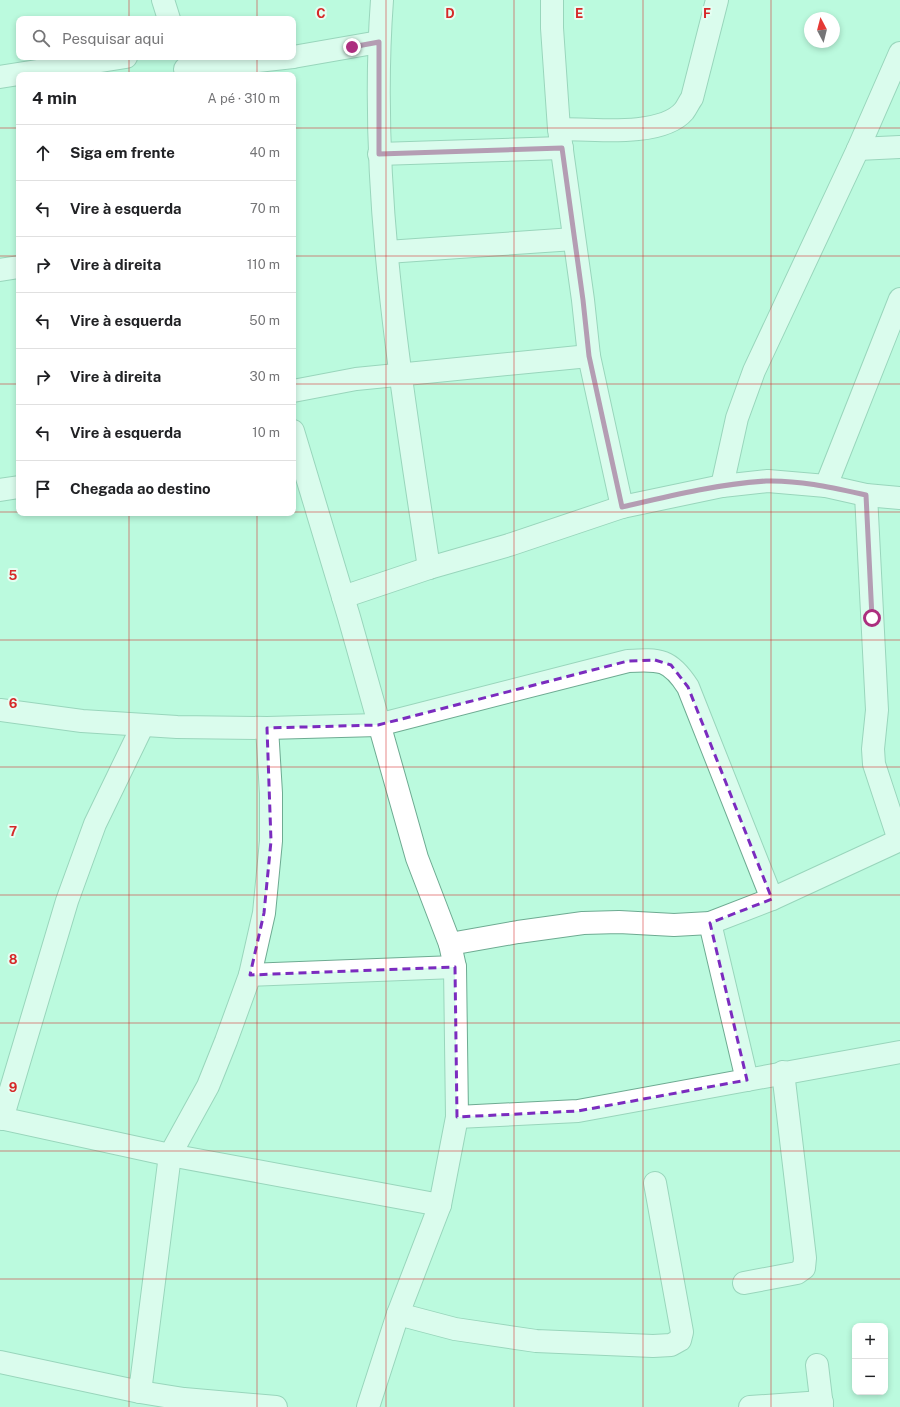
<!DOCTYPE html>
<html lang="pt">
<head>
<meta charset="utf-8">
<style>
  :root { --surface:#fff; --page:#f6f6f6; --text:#202124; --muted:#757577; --line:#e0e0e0 }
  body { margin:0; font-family:"Public Sans",sans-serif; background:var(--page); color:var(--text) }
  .controls { position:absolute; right:12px; bottom:12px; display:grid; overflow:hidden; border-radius:8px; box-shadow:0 2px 6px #0003 }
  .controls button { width:36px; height:36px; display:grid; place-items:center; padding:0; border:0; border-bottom:1px solid var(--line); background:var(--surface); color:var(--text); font:20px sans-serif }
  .compass { position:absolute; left:804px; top:12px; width:36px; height:36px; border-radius:50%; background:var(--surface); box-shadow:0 2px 6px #0003; rotate:353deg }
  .stop { position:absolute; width:12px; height:12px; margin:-9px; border:3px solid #ac2e7f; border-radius:50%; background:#fff }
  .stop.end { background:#ac2e7f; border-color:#fff; box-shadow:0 1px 4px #0008 }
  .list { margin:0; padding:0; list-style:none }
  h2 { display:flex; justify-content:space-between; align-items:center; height:52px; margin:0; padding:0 16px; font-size:17px }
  h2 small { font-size:13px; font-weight:400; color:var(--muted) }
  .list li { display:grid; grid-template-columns:26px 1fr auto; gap:12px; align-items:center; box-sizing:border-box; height:56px; padding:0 16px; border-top:1px solid var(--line) }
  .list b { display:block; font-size:15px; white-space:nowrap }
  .list em { font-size:13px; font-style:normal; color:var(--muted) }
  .icon { flex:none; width:22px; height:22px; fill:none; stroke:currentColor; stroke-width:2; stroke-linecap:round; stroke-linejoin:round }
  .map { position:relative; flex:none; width:900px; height:1407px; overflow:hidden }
  .search { position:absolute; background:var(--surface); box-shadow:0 2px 6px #0003; left:16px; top:16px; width:280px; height:44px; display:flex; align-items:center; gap:10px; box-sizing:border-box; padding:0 14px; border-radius:8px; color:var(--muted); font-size:15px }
  .panel { position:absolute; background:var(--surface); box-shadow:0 2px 6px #0003; left:16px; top:72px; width:280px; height:444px; border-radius:8px }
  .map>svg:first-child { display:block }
</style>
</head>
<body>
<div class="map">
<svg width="900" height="1407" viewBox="0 0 900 1407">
  <rect width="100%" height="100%" fill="#bbfade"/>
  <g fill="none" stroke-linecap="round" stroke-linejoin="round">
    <g stroke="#6eab92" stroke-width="24">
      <g id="minor">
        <path d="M163,0L169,19"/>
        <path d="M382,0C368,190 401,380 429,568"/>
        <path d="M552,0V28L559,129L583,300L589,356L622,507"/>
        <path d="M293,57L379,42"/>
        <path d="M185,69L293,57"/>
        <path d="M0,77L126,57"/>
        <path d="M559,129C591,129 661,138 684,111C687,107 689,102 692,98L717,0"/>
        <path d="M858,149L900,147"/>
        <path d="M379,154L562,148"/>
        <path d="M387,252L574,239"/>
        <path d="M0,270L19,267"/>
        <path d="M293,391L356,379L589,356"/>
        <path d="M293,431L349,617L417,858L450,944L455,967L457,1117L440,1205L398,1314L368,1407"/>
        <path d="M722,486L737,418L754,371L858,149L900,53"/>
        <path d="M826,486L900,299"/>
        <path d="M0,490L19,487"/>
        <path d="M866,495L877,710L873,749L874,764L899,840"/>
        <path d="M343,597L429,568L509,545L622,507L722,486L768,481L826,486L866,495L900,498"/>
        <path d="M0,710L82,721L177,727L267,728L378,725L628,661C660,659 670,659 688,687L772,899"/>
        <path d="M710,923L747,1080"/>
        <path d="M450,944L518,932L583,923L619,922L674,925L710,923L772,899L900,840"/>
        <path d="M250,975L455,967"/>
        <path d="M457,1117L578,1111L900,1052"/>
        <path d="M0,1118L170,1155L440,1205"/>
        <path d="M2,1119L67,901L95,824L143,725"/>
        <path d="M744,1283L797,1273L804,1268L805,1258L783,1072"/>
        <path d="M398,1314L455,1329L536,1341L653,1346L671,1345L680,1340L682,1332L655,1183"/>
        <path d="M0,1362L140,1392L184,1399L276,1407"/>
        <path d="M817,1365L822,1407"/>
        <path d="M140,1392L170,1155L208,1086L226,1041L250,975L264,913L271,841V793L267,728"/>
        <path d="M750,1407L822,1402"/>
      </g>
    </g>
    <use href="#minor" stroke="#fff" stroke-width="22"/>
  </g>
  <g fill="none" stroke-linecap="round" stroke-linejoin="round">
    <path stroke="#ac2e7f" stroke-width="5" d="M352,47L379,42V154L562,148L583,300L589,356L622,507C669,496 717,484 766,481C800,480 834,488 866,495L872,618"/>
  </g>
  <path d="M0 0H900V1407H0ZM655,660L671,665L688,687L772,899L710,923L747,1080L578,1111L457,1117L455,967L250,975L264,913L271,841L267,728L378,725L628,661Z" fill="#bbfade" fill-opacity=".55" fill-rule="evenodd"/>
  <path fill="none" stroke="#7b2cbf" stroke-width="3" stroke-dasharray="8 5" stroke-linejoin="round" d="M655,660L671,665L688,687L772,899L710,923L747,1080L578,1111L457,1117L455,967L250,975L264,913L271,841L267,728L378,725L628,661Z"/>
  <path fill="none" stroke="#d62828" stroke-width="1" stroke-opacity="0.55" d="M129,0V19M257,0V19M386,0V1407M514,0V1407M643,0V1407M771,0V1407M129,57V75M257,57V75M0,128H19M293,128H900M0,256H19M293,256H900M0,384H19M293,384H900M0,512H19M293,512H900M129,513V1407M257,513V1407M0,640H900M0,767H900M0,895H900M0,1023H900M0,1151H900M0,1279H900"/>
  <g font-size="13" text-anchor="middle" font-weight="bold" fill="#d62828" stroke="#e5fef2" stroke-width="4" stroke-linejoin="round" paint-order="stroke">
    <text x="321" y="18">C</text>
    <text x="450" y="18">D</text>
    <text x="579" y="18">E</text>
    <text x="707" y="18">F</text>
    <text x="13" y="580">5</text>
    <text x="13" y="708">6</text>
    <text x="13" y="836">7</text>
    <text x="13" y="964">8</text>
    <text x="13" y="1092">9</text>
  </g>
</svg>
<div class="controls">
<button>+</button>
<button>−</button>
</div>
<svg class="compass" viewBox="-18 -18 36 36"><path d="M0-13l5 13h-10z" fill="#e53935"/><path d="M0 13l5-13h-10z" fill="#757577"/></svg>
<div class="stop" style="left:872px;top:618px"></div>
<div class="stop end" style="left:352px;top:47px"></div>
<div class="search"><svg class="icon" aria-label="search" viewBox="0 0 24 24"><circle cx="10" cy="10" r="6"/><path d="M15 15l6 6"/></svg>Pesquisar aqui</div>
<section class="panel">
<h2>4 min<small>A pé · 310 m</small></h2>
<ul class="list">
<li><svg class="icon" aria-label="ahead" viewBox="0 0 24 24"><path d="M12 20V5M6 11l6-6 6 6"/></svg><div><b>Siga em frente</b></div><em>40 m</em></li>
<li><svg class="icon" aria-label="left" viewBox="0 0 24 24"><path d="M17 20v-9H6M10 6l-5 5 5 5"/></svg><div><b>Vire à esquerda</b></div><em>70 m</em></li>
<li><svg class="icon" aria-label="right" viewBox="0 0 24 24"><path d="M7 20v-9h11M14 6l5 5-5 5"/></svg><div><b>Vire à direita</b></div><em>110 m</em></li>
<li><svg class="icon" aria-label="left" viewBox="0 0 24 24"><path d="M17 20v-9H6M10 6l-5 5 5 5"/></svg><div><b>Vire à esquerda</b></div><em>50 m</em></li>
<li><svg class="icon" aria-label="right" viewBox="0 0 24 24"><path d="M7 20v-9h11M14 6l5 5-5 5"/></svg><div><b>Vire à direita</b></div><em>30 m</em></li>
<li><svg class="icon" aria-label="left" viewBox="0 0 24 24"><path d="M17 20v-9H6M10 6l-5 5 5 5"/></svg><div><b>Vire à esquerda</b></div><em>10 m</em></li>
<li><svg class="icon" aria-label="arrive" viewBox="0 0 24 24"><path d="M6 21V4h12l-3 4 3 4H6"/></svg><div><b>Chegada ao destino</b></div></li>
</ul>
</section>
</div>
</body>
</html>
